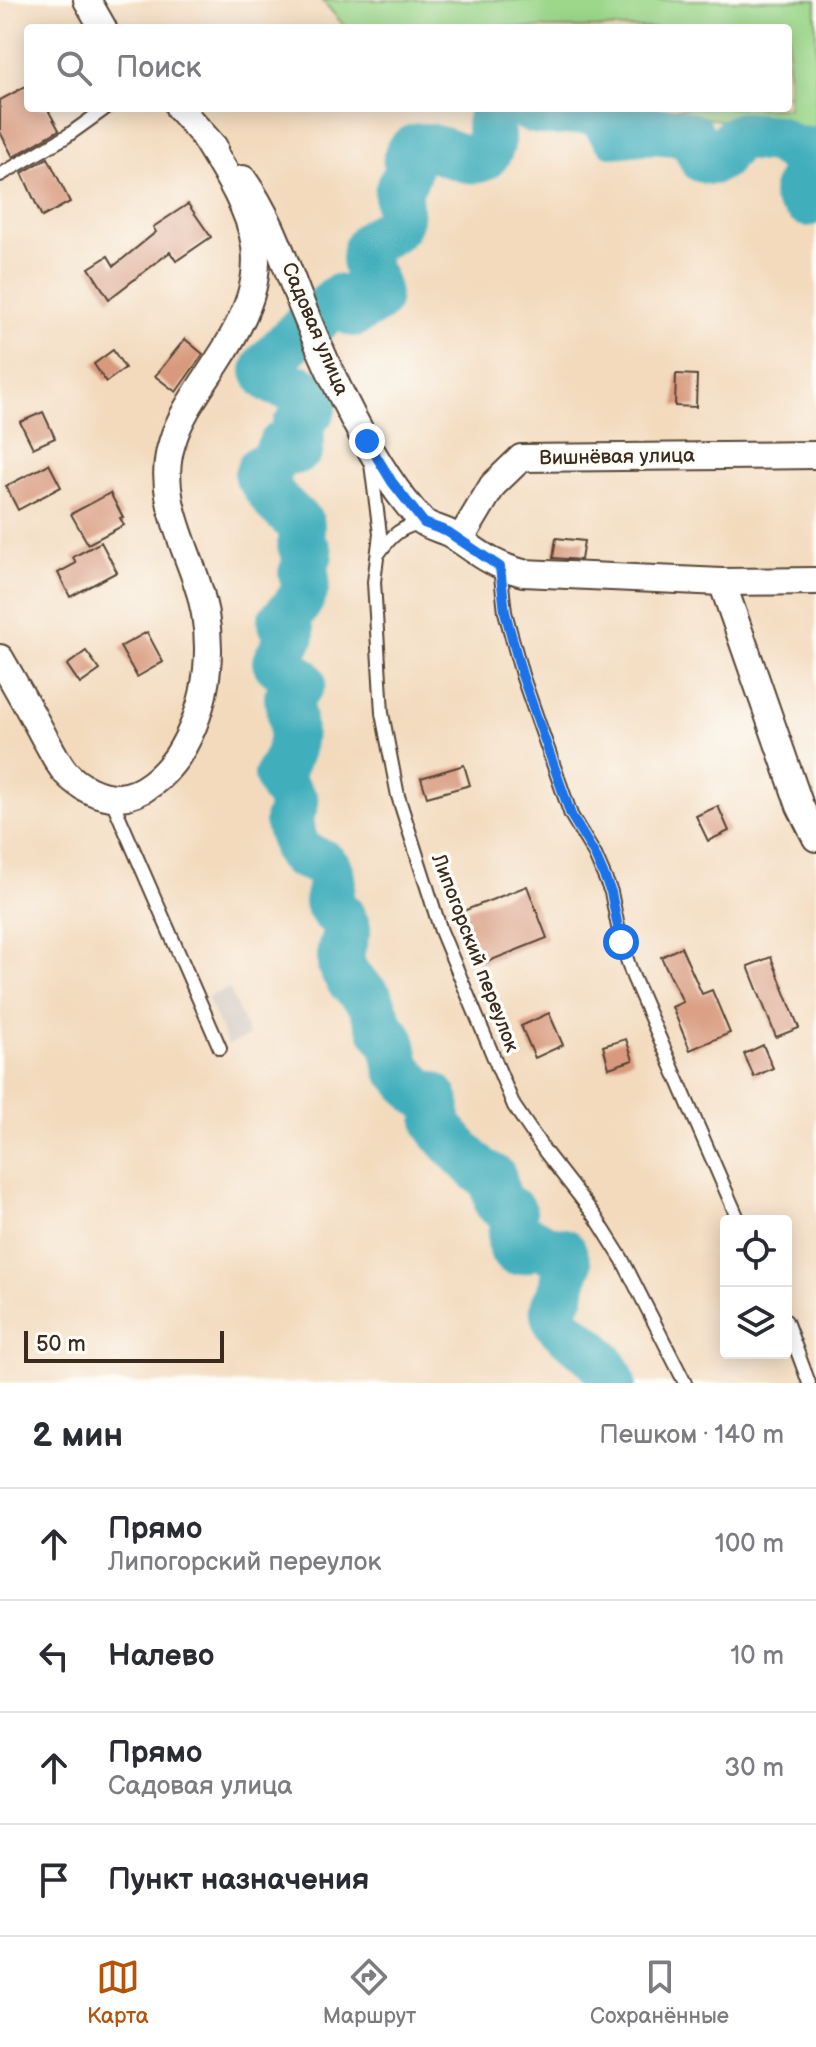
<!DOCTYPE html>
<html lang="ru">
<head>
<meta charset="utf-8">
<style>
  :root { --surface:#fff; --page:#f7f7f7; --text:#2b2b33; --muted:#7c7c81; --line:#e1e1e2; --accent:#b45309 }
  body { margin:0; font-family:"Balsamiq Sans",sans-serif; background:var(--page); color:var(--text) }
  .controls { position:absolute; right:24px; bottom:24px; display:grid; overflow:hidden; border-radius:8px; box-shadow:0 4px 20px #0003 }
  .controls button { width:72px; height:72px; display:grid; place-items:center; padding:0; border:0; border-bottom:2px solid var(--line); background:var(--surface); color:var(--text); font:40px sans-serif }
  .scale { position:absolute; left:24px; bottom:20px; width:200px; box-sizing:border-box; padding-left:8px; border:4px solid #3b2a1e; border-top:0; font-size:22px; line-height:28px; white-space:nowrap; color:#3b2a1e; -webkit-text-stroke:6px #fdfcf7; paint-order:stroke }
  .stop { position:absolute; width:24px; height:24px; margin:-18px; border:6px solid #1a73e8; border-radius:50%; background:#fff }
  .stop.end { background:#1a73e8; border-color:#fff; box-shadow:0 2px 8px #0008 }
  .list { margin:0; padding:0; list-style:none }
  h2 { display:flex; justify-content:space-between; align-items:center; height:104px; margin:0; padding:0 32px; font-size:34px }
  h2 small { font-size:26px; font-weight:400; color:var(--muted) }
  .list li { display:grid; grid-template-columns:52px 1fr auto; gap:24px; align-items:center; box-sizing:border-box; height:112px; padding:0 32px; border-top:2px solid var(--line) }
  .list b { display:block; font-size:30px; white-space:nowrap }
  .list p { margin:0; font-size:26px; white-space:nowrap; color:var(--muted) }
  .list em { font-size:26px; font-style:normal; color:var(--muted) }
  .icon { flex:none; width:44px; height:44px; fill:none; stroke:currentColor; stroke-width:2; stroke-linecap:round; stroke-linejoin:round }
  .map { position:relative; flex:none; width:816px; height:1383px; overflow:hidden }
  .search { position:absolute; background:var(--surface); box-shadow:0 4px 20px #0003; left:24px; right:24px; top:24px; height:88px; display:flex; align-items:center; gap:20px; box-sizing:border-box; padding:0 28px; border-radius:8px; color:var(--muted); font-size:30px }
  .sheet { height:552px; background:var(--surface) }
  nav { display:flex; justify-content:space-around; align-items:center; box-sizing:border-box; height:112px; border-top:2px solid var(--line); background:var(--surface); font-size:22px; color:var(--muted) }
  nav a { display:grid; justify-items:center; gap:4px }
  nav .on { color:var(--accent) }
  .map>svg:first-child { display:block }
</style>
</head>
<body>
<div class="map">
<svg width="816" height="1383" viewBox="0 0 816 1383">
  <rect width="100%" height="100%" fill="#fdfcf7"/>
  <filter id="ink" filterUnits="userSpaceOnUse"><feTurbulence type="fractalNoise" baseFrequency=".0125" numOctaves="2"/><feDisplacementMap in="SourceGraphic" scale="16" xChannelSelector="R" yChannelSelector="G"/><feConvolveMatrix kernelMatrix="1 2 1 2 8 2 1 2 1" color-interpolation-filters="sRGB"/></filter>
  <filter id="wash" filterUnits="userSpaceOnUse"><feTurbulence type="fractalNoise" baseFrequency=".006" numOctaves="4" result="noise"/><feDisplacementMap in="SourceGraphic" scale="32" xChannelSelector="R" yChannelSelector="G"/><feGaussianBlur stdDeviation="1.8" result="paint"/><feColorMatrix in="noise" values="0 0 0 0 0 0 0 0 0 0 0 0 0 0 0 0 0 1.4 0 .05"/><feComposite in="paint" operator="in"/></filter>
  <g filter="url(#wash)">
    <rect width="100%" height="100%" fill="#f3dabd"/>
    <path fill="#ccc2b9" d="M229,988L249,1036L228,1045L207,997Z"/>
    <path fill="#9cd78a" stroke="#6c8054" stroke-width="2" d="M322,0H816V132L627,108H788V28H346Z"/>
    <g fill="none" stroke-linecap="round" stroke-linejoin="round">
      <g stroke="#3faebb" stroke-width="48">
        <path d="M529,108C551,118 581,104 599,114C606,119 609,128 615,134C642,131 665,127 692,137L703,159L712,161L720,157L734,140L742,136L776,139L795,151L816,150"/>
        <path d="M816,169L802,178L796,193L807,203L816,198"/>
        <path d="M318,318L338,298L354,313L376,300C379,284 365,274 365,259C364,234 395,238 399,218C401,210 397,202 398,193C400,185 406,179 407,171C408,164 404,159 409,153C429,129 480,185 491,144C492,139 490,132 490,126C490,120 493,114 494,108"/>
        <path d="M304,327L268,364L265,371C274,392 303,380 314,400L312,409L295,428L301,438L300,448L295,451L282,445L272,463L261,468L258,475L277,502L301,525V545L309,554L302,574L306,578C307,596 293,610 281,622L291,636L276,662C282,671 295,672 302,682L288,698C295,732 296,744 278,775L283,787L295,803L288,820L296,847L300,854L322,863L330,871L332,884L328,902L333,910L341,916L347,928L341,950V965L349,979L370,1000L382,1029L392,1042L398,1068L420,1093C444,1094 434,1109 438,1126C439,1129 477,1170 482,1172C485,1174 489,1175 493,1178L498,1203L513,1212C516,1225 506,1239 514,1251L522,1250L533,1241L545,1248L563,1252L568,1267C562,1279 564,1278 562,1290C561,1299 552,1303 554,1313C556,1335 603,1348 612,1383"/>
      </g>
    </g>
    <g id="blocks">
      <g fill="#d8997d">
        <path d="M28,85V108H47L59,130L13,157L0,132V100Z"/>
        <path d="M48,158L70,202L42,217L22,173Z"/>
        <path d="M188,204L211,237L176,261L170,252L109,299L89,268L108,256L114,266L156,232L153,227Z"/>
        <path d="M185,339L203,354L176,392L155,376Z"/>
        <path d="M113,350L125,368L106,382L94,364Z"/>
        <path d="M676,374L697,375L696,407L675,406Z"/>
        <path d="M43,412L55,438L33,448L20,422Z"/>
        <path d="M49,464L61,487L18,510L6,486Z"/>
        <path d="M110,493L123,517L120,518L124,525L88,544L71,514Z"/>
        <path d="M556,538L584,541L581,560L553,558Z"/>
        <path d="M101,542L117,572L70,597L58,573L76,563L73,557Z"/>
        <path d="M147,632L163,662L137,677L120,647Z"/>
        <path d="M86,651L100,670L80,684L67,665Z"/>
        <path d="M464,765L470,785L427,797L421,778Z"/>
        <path d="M718,806L729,831L708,841L696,816Z"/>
        <path d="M527,886L547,938L479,965L458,913Z"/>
        <path d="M681,947L702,994L712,990L730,1033L690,1050L672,1007L683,1002L661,957Z"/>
        <path d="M771,957L799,1028L776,1037L748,966Z"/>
        <path d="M549,1013L563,1045L535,1058L521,1026Z"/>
        <path d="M626,1039L633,1060L609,1068L603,1046Z"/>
        <path d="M763,1045L773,1068L754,1077L744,1054Z"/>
      </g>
    </g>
  </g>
  <g filter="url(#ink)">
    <use href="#blocks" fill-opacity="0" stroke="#574436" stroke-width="2"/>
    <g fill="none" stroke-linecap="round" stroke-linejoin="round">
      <g stroke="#574436" stroke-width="16">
        <g id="service">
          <path d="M0,175L67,136L106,108"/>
          <path d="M371,464L380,534L374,582L382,713L398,796L441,931L514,1106L546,1153L595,1216L622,1259L685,1383"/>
          <path d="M379,553C391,536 402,525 424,523"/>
          <path d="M500,567L505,612L522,675L571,815L595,855L611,892L621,942L633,977L739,1221"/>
          <path d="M111,798L220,1048"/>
          <path d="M786,1321L809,1383"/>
        </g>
      </g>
      <g stroke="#574436" stroke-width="30">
        <g id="minor">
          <path d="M87,0L103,28"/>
          <path d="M179,108L214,147"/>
          <path d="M243,179C271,218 284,261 302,306C328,371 373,469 421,520C429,528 444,529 454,536C479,553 492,565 523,573L722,582L816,581"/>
          <path d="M460,540L493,485L521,458L816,455"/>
          <path d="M722,582L800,806L816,838"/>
          <path d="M0,658C15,684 30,710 44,737C51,748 57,763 66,773C79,787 100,798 119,797C143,796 164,775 177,757C211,704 217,636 195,577C180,534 157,489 172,443C181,412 202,386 219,359C281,264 258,223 202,134"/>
        </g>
      </g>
      <use href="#service" stroke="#fff" stroke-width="12"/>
      <use href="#minor" stroke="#fff" stroke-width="26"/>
    </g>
  </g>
  <g fill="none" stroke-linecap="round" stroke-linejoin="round" filter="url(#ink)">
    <path stroke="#1a73e8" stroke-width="10" d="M367,441L392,482L424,523L448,532L500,567L505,612L522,675L571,815L595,855L611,892L621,942"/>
  </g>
  <g text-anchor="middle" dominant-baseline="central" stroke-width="7" stroke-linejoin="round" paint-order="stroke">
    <g font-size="20" fill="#3b2a1e" stroke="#fdfcf7">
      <text transform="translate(315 329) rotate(67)">Садовая улица</text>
      <text transform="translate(617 457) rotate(-1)">Вишнёвая улица</text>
      <text transform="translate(475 953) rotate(69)">Липогорский переулок</text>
    </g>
  </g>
</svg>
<div class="controls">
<button><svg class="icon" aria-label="locate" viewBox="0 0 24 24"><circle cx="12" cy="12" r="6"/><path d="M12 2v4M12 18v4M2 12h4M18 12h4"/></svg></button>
<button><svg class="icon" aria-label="layers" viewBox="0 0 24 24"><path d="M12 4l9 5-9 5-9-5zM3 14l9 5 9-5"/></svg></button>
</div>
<div class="scale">50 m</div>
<div class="stop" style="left:621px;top:942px"></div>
<div class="stop end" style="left:367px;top:441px"></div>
<div class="search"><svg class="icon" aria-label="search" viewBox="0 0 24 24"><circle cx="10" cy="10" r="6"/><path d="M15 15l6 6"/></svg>Поиск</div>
</div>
<section class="sheet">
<h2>2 мин<small>Пешком · 140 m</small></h2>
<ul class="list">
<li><svg class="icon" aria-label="ahead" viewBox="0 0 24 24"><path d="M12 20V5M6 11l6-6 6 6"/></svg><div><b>Прямо</b><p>Липогорский переулок</p></div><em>100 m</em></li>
<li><svg class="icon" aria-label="left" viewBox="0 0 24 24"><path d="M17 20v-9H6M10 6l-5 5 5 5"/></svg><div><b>Налево</b></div><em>10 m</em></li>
<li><svg class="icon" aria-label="ahead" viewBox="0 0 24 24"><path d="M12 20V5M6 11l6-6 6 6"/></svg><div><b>Прямо</b><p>Садовая улица</p></div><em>30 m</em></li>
<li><svg class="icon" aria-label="arrive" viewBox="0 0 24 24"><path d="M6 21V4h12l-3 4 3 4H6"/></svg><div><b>Пункт назначения</b></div></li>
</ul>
</section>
<nav>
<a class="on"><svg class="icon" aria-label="map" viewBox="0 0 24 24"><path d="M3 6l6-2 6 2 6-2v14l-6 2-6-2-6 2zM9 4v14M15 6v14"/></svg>Карта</a>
<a><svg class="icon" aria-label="directions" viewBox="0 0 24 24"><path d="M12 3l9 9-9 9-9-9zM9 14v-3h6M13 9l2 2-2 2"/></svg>Маршрут</a>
<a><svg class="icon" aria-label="saved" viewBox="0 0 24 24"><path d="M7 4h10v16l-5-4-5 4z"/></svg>Сохранённые</a>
</nav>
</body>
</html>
